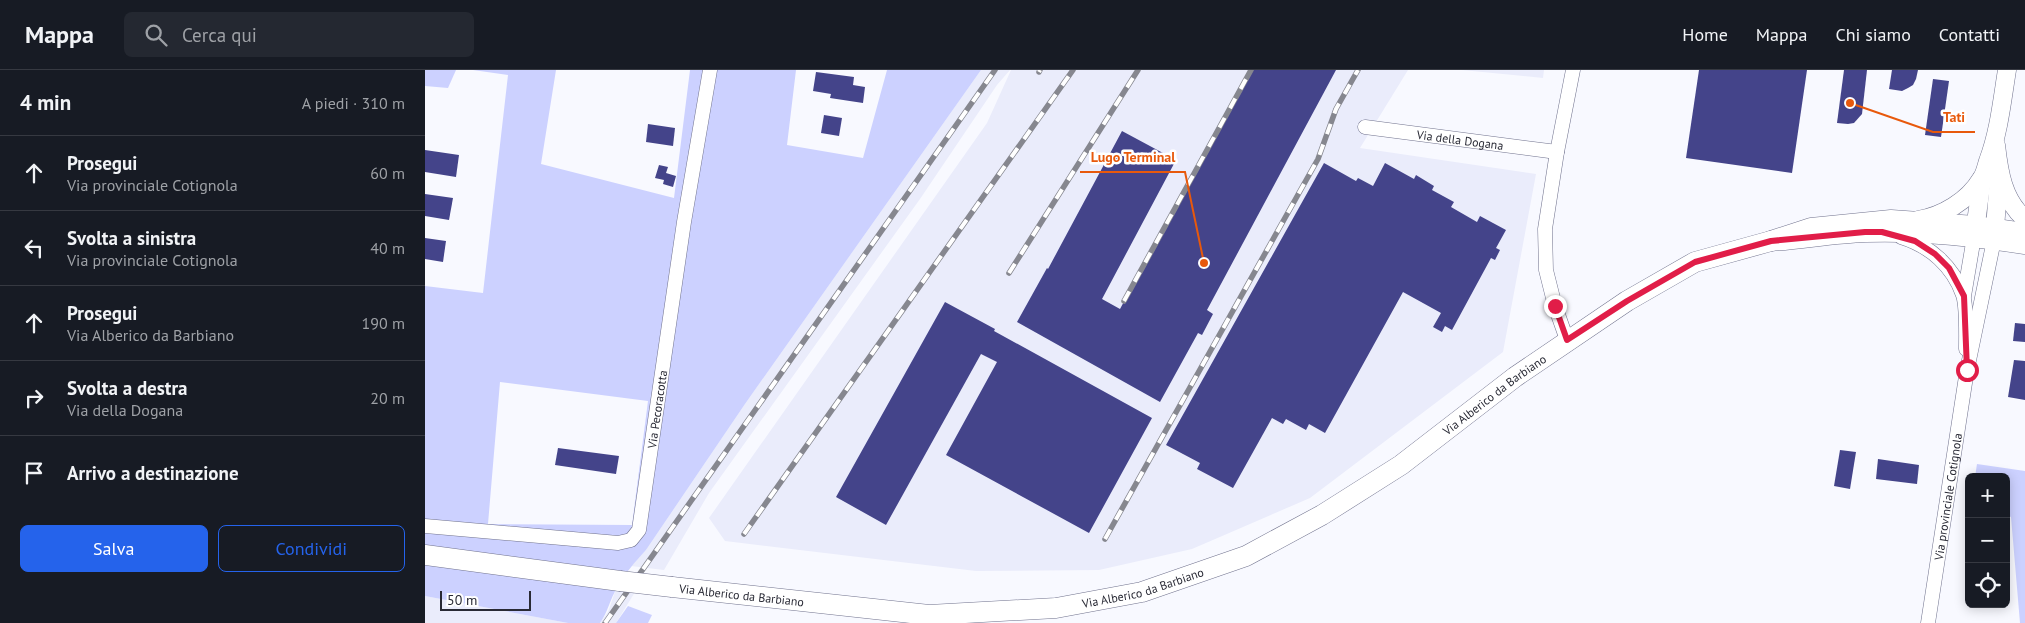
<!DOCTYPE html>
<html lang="it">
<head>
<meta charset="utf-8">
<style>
  :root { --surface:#171b24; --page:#242831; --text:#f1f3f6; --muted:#9ea1a6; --line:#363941; --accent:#2563eb }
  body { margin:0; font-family:"PT Sans",sans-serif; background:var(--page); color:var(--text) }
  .controls { position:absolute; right:15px; bottom:15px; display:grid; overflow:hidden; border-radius:8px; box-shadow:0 2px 12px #0003 }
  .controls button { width:45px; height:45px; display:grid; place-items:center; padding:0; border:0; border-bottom:1px solid var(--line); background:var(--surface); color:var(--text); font:25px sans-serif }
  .scale { position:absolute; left:15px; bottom:12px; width:91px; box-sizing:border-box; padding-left:5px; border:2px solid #292a35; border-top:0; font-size:14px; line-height:18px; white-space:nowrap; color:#292a35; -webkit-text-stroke:4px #fff; paint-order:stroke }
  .stop { position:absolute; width:15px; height:15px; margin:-11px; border:4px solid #e11d48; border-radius:50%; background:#fff }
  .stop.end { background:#e11d48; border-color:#fff; box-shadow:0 1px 5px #0008 }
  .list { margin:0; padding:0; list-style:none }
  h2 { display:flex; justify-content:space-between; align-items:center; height:65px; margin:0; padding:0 20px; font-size:21px }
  h2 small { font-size:16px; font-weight:400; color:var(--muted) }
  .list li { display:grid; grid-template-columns:32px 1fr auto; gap:15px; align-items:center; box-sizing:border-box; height:75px; padding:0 20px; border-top:1px solid var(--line) }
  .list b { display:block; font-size:19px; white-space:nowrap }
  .list p { margin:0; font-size:16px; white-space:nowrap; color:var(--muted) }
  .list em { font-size:16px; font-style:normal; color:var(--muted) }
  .actions { display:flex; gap:10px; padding:15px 20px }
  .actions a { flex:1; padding:11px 0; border:1px solid var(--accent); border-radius:8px; text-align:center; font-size:18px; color:var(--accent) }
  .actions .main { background:var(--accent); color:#fff }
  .icon { flex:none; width:28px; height:28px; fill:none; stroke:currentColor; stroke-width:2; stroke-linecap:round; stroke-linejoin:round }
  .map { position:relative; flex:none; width:1600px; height:553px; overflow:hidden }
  header { display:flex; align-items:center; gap:30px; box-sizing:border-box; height:70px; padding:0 25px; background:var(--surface); border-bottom:1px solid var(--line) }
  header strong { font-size:24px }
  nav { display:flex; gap:28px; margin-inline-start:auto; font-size:18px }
  .search { width:350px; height:45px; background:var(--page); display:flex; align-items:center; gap:12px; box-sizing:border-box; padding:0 18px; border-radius:8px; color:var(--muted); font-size:19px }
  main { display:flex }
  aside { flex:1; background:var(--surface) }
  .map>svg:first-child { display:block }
</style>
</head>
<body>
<header>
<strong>Mappa</strong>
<div class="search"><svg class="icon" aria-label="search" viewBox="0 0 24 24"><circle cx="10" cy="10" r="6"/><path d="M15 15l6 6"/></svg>Cerca qui</div>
<nav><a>Home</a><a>Mappa</a><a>Chi siamo</a><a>Contatti</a></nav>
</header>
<main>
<aside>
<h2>4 min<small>A piedi · 310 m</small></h2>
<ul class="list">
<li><svg class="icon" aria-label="ahead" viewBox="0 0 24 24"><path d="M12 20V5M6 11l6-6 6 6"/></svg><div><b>Prosegui</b><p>Via provinciale Cotignola</p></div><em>60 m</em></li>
<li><svg class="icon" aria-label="left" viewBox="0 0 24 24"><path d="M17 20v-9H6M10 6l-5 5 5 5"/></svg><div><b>Svolta a sinistra</b><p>Via provinciale Cotignola</p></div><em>40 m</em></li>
<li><svg class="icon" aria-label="ahead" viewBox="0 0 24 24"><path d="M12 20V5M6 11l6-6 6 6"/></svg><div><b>Prosegui</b><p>Via Alberico da Barbiano</p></div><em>190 m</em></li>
<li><svg class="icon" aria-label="right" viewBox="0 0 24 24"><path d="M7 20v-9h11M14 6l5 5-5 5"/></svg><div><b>Svolta a destra</b><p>Via della Dogana</p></div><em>20 m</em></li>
<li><svg class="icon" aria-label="arrive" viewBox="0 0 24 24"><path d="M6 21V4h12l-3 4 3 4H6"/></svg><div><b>Arrivo a destinazione</b></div></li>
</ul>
<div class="actions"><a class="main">Salva</a><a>Condividi</a></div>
</aside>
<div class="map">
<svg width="1600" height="553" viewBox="0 0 1600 553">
  <rect width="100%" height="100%" fill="#f8f9ff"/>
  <g fill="#eaecfb">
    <path d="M556,0H585L572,15L495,129L284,423L239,500L206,496L221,480L320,334Z"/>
    <path d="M586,0H983L935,78L1111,104L1078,282L885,428L767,479L674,500L551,501L300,471L284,448L562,53Z"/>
    <path d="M1037,0H1119L1118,8Z"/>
    <path d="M191,519L210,522L191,553H175L183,542Z"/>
    <path d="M0,526L143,553H0Z"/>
  </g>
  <g fill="#ccd1ff" fill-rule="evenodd">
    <path d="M0,0H31L23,18L0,16Z"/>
    <path d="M48,0H131L116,94L249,128L265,0H371L362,75L438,88L462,0H556L320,334L221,480C210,492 200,503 192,518C185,529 183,542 175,553H143L0,526V216L58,223L83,5ZM75,312L223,331L207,455L63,454Z"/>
    <path d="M1552,394L1600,401V553H1595L1586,447L1581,445V407H1550Z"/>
    <path d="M203,536L227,545L223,553H191Z"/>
  </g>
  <g fill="#44448a">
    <path d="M824,0H911L782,240L788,244L777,265L773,263L735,332L592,252L622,198L623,199L697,61L751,90L677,229L695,239Z"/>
    <path d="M1274,0H1382L1367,103L1261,88Z"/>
    <path d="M1419,0H1442L1437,44L1429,53L1423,54L1412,53Z"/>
    <path d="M1467,0H1493L1491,9L1488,15L1483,18L1477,21L1464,19Z"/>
    <path d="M391,2L429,7L428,15L440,17L438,33L405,28L406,24L388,21Z"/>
    <path d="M1508,9L1524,11L1516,67L1500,65Z"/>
    <path d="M399,45L417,48L414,66L396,63Z"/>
    <path d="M223,54L250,58L248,76L221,72Z"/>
    <path d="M0,80L34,85L31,107L0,102Z"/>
    <path d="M899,93L931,111L933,108L948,116L960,93L989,109L991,105L1009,116L1007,120L1029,132L1026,137L1052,152L1055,146L1081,160L1071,178L1075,180L1070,190L1066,188L1027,260L1020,256L1017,262L1008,257L1016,243L978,222L900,363L884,354L881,360L861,349L858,354L847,348L808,418L772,399L775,393L741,375Z"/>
    <path d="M234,95L243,97L241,103L251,106L248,117L238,114L239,110L230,108Z"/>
    <path d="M0,124L28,128L24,150L0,146Z"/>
    <path d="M0,168L21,171L18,192L0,189Z"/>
    <path d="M520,232L570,259L569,261L727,348L664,463L521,385L572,292L556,284L461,455L411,427Z"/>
    <path d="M1590,253L1600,254V272L1588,271Z"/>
    <path d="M1589,290L1600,291V330L1583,327Z"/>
    <path d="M133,378L194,386L191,404L130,395Z"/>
    <path d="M1415,380L1431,382L1425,419L1409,416Z"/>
    <path d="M1453,389L1494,395L1492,414L1451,409Z"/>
  </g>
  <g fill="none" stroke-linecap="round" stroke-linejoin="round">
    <g stroke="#71738e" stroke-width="15">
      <g id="minor">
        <path id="s1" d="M940,57L1132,82"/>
        <path d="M1476,167C1505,176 1528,196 1538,225C1542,237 1541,266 1541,279"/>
        <path d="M1539,226L1549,167"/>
        <path d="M1142,270L1130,236L1121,200L1120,159L1132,82L1148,0"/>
        <path id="s2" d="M0,456L193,473L206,470L214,460L259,152L285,0"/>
        <path id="s3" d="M1503,553L1542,300L1569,170"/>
      </g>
    </g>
    <g stroke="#71738e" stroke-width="19">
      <g id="tertiary">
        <path d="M1571,75C1574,102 1578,130 1600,149"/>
        <path d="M1493,150C1517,146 1543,131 1556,109C1560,104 1561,97 1563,91C1574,62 1577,31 1582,0"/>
        <path d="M1549,167L1557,109"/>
        <path d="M1569,170L1574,108"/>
      </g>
    </g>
    <g stroke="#71738e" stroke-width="21">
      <g id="secondary">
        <path d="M1600,163L1550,156L1466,150L1386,158L1346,171C1377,169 1409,163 1440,162C1493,160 1548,166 1600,174"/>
        <path d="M0,485L195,511"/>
        <path id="s4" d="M247,517L504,545L631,538L717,522L821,486L897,445L976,395L1090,307L1202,231L1270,192L1346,171"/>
      </g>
    </g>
    <use href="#minor" stroke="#fff" stroke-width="14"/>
    <use href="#tertiary" stroke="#fff" stroke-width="18"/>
    <use href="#secondary" stroke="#fff" stroke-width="20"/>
    <g stroke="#86878f" stroke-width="5.5">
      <g id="rail">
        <path d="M614,2L615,0"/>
        <path d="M584,203L713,0"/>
        <path d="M699,231L826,0"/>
        <path d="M319,464L648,0"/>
        <path d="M680,469L893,89L911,39L933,0"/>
        <path d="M180,553L570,0"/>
      </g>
    </g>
    <use href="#rail" stroke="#fff" stroke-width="4" stroke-dasharray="11" stroke-linecap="butt"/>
    <g stroke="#71738e" stroke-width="21" stroke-linecap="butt">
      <path id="secondary-bridge" d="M195,511L247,517"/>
    </g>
    <use href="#secondary-bridge" stroke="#fff" stroke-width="20"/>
  </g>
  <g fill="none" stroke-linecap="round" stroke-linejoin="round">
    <path stroke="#e11d48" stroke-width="6" d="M1130,236L1142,270L1202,231L1270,192L1346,171L1440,162H1457L1490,171L1510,184L1524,198L1539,226L1542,300"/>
  </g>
  <g text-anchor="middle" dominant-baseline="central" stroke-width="5" stroke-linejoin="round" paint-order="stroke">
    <g font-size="12" fill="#292a35" stroke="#fff">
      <text stroke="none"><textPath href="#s1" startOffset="96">Via della Dogana</textPath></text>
      <text stroke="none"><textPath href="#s4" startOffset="880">Via Alberico da Barbiano</textPath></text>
      <text stroke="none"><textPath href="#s2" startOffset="342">Via Pecoracotta</textPath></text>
      <text stroke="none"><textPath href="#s3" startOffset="128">Via provinciale Cotignola</textPath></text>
      <text stroke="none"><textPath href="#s4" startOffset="475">Via Alberico da Barbiano</textPath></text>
      <text stroke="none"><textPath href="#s4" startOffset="70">Via Alberico da Barbiano</textPath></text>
    </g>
  </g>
  <path fill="none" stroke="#e8590c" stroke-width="2" d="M1425 33L1508 62H1550M779 193L760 102H655"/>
  <g fill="#e8590c" stroke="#fff" stroke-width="2">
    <circle cx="1425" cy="33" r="5"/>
    <circle cx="779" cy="193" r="5"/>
  </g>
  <g font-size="14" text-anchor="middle" font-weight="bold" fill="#e8590c" stroke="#fff" stroke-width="5" stroke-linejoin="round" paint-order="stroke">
    <text x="1529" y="52">Tati</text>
    <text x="708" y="92">Lugo Terminal</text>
  </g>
</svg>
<div class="controls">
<button>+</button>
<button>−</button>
<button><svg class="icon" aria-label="locate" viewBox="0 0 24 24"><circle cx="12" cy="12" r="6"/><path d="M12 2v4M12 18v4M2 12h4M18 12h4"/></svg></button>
</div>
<div class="scale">50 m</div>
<div class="stop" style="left:1542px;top:300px"></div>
<div class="stop end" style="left:1130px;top:236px"></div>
</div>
</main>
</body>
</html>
